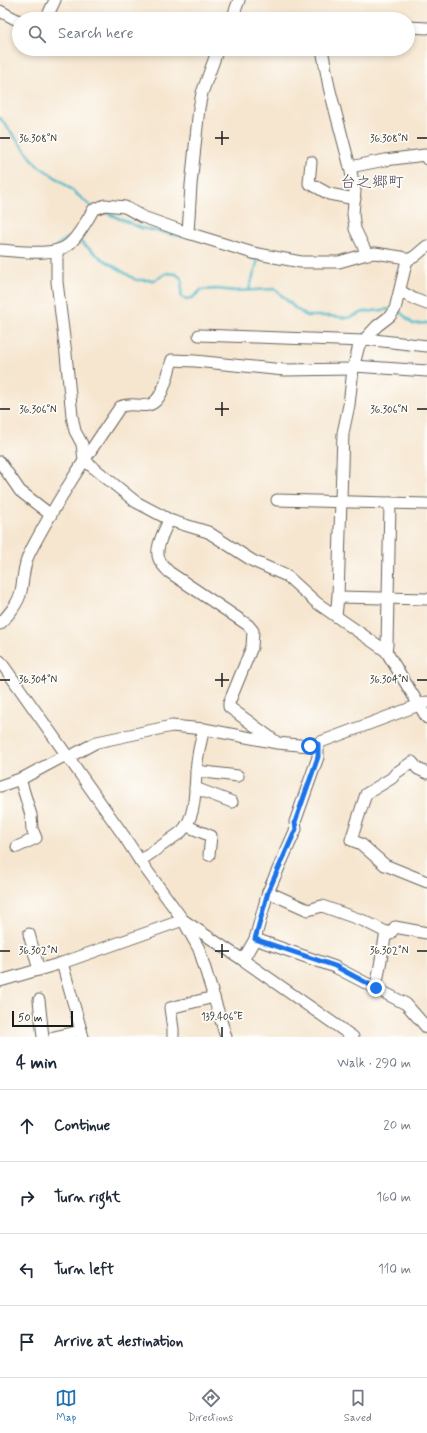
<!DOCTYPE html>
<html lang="en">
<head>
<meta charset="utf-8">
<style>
  :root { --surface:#fff; --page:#f6f6f7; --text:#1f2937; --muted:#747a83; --line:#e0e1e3; --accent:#1f6fb2 }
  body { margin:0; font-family:Mynerve,"Klee One",sans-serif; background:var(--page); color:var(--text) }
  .scale { position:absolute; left:12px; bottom:10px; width:61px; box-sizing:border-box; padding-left:4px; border:2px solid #1c1c1c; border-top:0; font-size:11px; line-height:14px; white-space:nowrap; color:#1c1c1c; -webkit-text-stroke:3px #fdfcf7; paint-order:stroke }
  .stop { position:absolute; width:12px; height:12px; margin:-9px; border:3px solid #1a73e8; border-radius:50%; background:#fff }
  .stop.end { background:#1a73e8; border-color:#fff; box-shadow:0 1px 4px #0008 }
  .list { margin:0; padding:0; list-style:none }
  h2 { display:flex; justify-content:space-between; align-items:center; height:52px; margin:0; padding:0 16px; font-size:17px }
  h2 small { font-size:13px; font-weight:400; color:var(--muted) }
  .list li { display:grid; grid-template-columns:26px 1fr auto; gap:12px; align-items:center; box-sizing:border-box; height:72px; padding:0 16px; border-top:1px solid var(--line) }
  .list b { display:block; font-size:15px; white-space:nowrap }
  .list em { font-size:13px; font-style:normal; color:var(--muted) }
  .icon { flex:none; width:22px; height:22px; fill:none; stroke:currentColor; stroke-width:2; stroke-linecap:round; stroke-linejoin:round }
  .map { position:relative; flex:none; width:427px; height:1037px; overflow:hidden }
  .search { position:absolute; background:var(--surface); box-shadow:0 2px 6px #0003; left:12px; right:12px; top:12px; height:44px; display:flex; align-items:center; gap:10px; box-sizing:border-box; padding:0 14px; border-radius:22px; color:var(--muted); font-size:15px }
  .sheet { height:340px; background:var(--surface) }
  nav { display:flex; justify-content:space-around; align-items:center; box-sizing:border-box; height:56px; border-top:1px solid var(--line); background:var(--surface); font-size:11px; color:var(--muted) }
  nav a { display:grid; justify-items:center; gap:2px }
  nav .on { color:var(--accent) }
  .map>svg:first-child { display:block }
</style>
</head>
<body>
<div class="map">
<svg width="427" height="1037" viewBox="0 0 427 1037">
  <rect width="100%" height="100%" fill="#fdfcf7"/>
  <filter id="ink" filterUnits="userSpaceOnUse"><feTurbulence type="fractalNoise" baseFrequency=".025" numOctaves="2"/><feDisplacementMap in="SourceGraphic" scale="8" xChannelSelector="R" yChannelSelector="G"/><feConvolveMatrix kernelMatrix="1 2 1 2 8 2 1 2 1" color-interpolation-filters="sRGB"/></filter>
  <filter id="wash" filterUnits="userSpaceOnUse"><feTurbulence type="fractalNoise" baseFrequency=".012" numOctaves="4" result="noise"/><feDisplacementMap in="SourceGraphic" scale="16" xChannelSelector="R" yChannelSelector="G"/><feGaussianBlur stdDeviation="0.9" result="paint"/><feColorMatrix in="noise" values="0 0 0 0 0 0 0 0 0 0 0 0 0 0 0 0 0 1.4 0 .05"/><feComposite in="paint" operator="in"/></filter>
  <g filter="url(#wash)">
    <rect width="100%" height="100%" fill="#f6e6d0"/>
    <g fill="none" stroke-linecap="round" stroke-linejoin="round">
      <g stroke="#4db8c9" stroke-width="2.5">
        <path d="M0,118L37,165L61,181L92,207"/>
        <path d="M100,210L141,228L185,237"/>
        <path d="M77,239L101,258L136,280H155L167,273L176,274L182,279L181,297C190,302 195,296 201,290L217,289L235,291L275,289L295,308L307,316H328L348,318L364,312L391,309"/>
        <path d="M57,245L68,238"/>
        <path d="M249,290L258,260L251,258"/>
        <path d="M398,311L400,312L413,324L427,323"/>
      </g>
    </g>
  </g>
  <g filter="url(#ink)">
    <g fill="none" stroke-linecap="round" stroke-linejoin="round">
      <g stroke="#68635b" stroke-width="13">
        <g id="minor">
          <path d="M0,11L19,21"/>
          <path d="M46,19L55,0"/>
          <path d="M232,19L239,0"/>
          <path d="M408,27L427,28"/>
          <path d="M322,49L329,87L350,167L355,191L353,214L355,229L367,254"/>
          <path d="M311,162L309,183L329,194L355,199"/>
          <path d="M350,167L385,160L425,155L427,159"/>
          <path d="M188,233L191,185L199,108L202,93L218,49"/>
          <path d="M0,250C18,251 53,257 68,245C77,238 88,219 93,210L105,205L125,207L143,217L188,233L253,253L301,262H339L367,254L375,253L401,257L407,260L414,257L427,246"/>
          <path d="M57,250V282L66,354L72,416L75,431L82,444L84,460L136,502L172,521L208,532L253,561L287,576L317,603L386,651L427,718"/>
          <path d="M400,291L414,299L427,304"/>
          <path d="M199,335L363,341"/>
          <path d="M365,339L427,346"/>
          <path d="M354,366L427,371"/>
          <path d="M0,462L20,491L51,515"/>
          <path d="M277,500L427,504"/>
          <path d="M169,520C165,530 154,548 159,559C161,564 165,568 169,572L248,625L253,631L252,647L229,703V707L275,741"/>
          <path d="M338,597L427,599"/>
          <path d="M336,616L338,597L343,433L349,405L353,369L359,345L363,341L377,326L390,316L395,309L407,260"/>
          <path d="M0,624C8,615 19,603 21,591C24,577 23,565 30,552C56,502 88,454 120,407C131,402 137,407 148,405C163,403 168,373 172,360L195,361L284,370L353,369"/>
          <path d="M386,651L387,645L390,503"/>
          <path d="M0,661L124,836L140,861L183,920L199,949L226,1037"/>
          <path d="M67,758L97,742L172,726L204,729L277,743L310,746L427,702"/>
          <path d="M196,771L238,776"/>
          <path d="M427,773L418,769L412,762L396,773L392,778L366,794L351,840L361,844L385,865L427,882"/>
          <path d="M0,786L23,778L66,755"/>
          <path d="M195,788L232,802"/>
          <path d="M187,826L211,836L209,855"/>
          <path d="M17,847L36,838L32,829L31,815L20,779"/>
          <path d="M140,861L181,832C198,816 194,785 197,763C198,752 201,740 204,729"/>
          <path d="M268,892L308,910L322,906L364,921L390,934L395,927L427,933"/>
          <path d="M29,934L39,970"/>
          <path d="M255,939L335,967L406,1004L427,1028"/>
          <path d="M243,960L255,939L268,892L296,829L295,822L318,757V744"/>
          <path d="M62,963L83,1037"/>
          <path d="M0,981L62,963L183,920L243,960L353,1037"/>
          <path d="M376,988L386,932"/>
          <path d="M39,1000L43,1037"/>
          <path d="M54,1037L81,1031"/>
          <path d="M173,1037V1029L170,1008L214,997"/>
        </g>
      </g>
      <use href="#minor" stroke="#fff" stroke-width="11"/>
    </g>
  </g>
  <g fill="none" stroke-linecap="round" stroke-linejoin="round" filter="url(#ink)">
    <path stroke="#1a73e8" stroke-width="5" d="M310,746L318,744V757L295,822L296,829L268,892L255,939L335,966L376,988"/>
  </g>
  <path fill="none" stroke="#1c1c1c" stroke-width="1.5" d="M222,131V145M0,138H10M215,138H229M417,138H427M222,402V416M0,409H10M215,409H229M417,409H427M222,673V687M0,680H10M215,680H229M417,680H427M222,944V958M0,951H10M215,951H229M417,951H427M222,1027V1037"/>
  <g text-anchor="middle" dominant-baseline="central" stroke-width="3.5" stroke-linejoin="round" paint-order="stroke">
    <g font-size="16" fill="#584e61" stroke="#fdfcf7">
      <text x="372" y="182">台之郷町</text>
    </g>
  </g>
  <g font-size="10" text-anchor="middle" fill="#1c1c1c" stroke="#fdfcf7" stroke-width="3.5" stroke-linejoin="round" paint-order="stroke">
    <text x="38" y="142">36.308°N</text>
    <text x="389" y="142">36.308°N</text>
    <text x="38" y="413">36.306°N</text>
    <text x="389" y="413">36.306°N</text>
    <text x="38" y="683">36.304°N</text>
    <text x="389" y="683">36.304°N</text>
    <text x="38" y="954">36.302°N</text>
    <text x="389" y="954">36.302°N</text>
    <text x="222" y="1020">139.406°E</text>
  </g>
</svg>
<div class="scale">50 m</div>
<div class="stop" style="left:310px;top:746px"></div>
<div class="stop end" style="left:376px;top:988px"></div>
<div class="search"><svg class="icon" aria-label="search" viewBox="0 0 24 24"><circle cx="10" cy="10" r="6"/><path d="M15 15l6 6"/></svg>Search here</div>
</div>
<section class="sheet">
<h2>4 min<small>Walk · 290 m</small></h2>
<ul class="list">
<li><svg class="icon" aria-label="ahead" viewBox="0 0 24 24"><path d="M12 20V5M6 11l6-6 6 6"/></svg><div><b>Continue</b></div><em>20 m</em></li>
<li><svg class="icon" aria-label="right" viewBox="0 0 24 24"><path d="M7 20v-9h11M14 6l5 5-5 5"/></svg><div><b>Turn right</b></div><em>160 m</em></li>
<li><svg class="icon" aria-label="left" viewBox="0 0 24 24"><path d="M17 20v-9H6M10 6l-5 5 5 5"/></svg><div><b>Turn left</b></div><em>110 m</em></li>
<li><svg class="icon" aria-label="arrive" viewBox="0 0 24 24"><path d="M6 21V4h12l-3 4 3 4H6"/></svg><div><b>Arrive at destination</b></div></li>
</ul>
</section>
<nav>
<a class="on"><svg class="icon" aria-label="map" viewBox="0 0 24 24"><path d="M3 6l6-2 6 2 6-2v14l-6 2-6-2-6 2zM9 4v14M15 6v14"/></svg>Map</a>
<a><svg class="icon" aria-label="directions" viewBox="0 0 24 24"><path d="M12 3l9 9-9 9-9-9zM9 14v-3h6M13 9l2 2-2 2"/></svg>Directions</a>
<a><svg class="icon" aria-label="saved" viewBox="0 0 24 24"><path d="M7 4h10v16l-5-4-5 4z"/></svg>Saved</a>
</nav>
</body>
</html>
